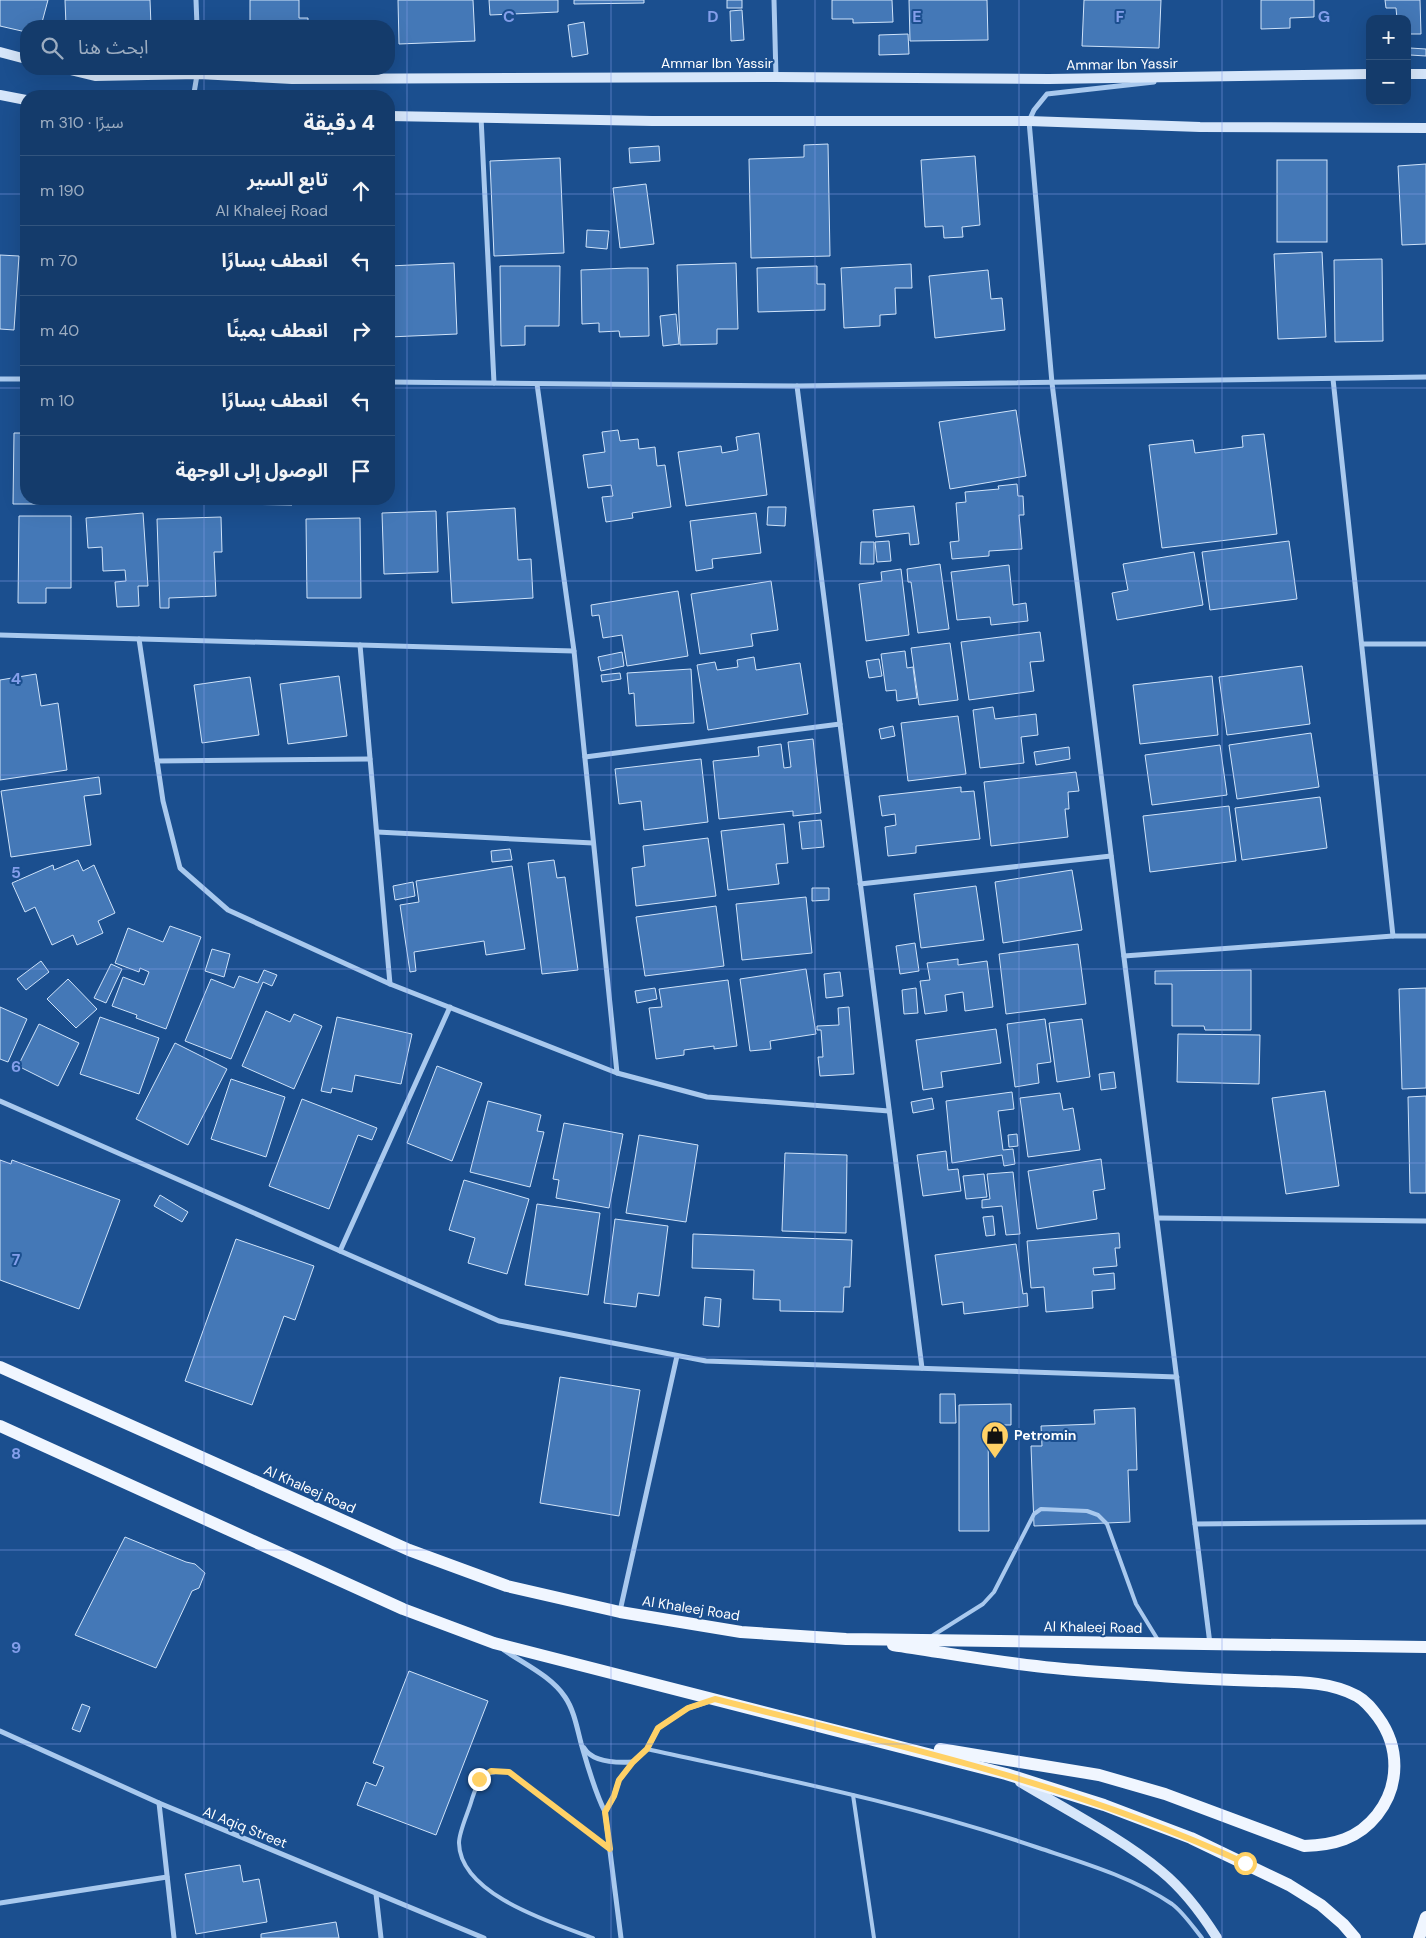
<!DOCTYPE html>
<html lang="ar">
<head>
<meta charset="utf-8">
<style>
  :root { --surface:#143b6b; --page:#214673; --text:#f1f3f6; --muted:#9dadc1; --line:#33557e }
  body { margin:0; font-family:"DM Sans","Noto Sans Arabic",sans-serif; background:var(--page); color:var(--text); direction:rtl }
  .controls { position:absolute; right:15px; top:15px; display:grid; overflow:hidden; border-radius:10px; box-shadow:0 5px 20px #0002 }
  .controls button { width:45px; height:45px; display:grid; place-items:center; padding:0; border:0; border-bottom:1px solid var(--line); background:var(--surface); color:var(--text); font:25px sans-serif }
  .stop { position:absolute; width:15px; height:15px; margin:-11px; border:4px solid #ffd166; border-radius:50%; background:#fff }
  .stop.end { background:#ffd166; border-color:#fff; box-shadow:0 1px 5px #0008 }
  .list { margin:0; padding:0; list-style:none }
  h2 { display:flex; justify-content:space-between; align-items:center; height:65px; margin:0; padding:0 20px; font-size:21px }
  h2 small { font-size:16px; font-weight:400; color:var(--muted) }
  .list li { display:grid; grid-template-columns:32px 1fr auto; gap:15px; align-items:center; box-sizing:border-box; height:70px; padding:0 20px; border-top:1px solid var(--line) }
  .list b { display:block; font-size:19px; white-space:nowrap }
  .list p { margin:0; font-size:16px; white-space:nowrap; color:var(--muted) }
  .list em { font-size:16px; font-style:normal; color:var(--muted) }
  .icon { flex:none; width:28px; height:28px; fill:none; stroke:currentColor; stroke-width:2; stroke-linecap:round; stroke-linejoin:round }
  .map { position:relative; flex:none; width:1426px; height:1938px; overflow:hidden; direction:ltr }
  .search { position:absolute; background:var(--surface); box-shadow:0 5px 20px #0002; left:20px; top:20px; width:375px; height:55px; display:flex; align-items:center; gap:12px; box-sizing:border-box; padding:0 18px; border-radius:20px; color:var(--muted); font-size:19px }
  .panel { position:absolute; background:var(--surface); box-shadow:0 5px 20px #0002; left:20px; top:90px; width:375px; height:415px; border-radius:20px; direction:rtl }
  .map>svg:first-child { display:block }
</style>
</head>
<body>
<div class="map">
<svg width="1426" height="1938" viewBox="0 0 1426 1938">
  <rect width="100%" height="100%" fill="#1b4f8f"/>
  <g fill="#4478b7" stroke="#cfe3fa">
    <path d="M0,0H48L41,26H26V32L0,26Z"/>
    <path d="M65,0H150L151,26H66Z"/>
    <path d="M250,0H299V18H308V26H250Z"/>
    <path d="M398,0H473L475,41L399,44Z"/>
    <path d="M489,0H558V12L490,15Z"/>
    <path d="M574,0H644V3L574,4Z"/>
    <rect x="727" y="0" width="15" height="8"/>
    <path d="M832,0H892L893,22L853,23V19H832Z"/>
    <path d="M909,0H987L988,40L910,41Z"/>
    <path d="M1084,0H1161L1159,48L1082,46Z"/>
    <path d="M1261,0H1314V17L1290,18V28L1261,29Z"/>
    <path d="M1385,0H1420L1421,34H1407V19H1397L1396,8H1386Z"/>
    <path d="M742,10L744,40L731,41L730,11Z"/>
    <path d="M584,22L588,54L572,57L568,25Z"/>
    <path d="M908,34L909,54L879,55V35Z"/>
    <path d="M1410,48L1426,49V56L1410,55Z"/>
    <path d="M828,144L830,256L751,258L749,159L804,157V145Z"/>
    <path d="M659,146L660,161L630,163L629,148Z"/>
    <path d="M975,156L980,225L962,227L963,237L944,238L943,226L925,227L921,160Z"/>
    <path d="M560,158L564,253L494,256L490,161Z"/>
    <rect x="1277" y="160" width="50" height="82"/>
    <path d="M1426,164V244L1402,245L1398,166Z"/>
    <path d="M646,184L654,244L620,248L613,188Z"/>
    <path d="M587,230L609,231L607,249L586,247Z"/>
    <path d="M1322,252L1326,337L1278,339L1274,254Z"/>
    <path d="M0,255L19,256L14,330L0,329Z"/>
    <path d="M1382,259L1383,341L1335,342L1334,260Z"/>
    <path d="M454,263L457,334L389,337V266Z"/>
    <path d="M736,263L738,329H717V344L680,345L677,265Z"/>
    <path d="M911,264L912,288H895L896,314L880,315V326L844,328L841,268Z"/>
    <path d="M500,266H560L559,326H525V345L501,346Z"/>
    <path d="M817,266V284H825V310L758,312L757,268Z"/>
    <path d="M628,268H648L649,336L620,337L619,331L599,332V323L582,324L581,270Z"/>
    <path d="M988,270L991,299L1002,298L1005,330L935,338L929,276Z"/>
    <path d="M676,314L679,344L663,346L660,316Z"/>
    <path d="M1016,410L1026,476L950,489L939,422Z"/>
    <path d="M618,430L620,441L638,439L639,449L655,447L657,466L665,465L671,507L632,513L633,518L606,522L602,497L613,496L611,485L588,488L583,455L605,452L602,432Z"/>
    <path d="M14,433H26V499H56V504H13Z"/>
    <path d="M759,433L767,495L686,506L678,452L721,446L722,453L738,450L736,437Z"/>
    <path d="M1264,434L1277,534L1162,548L1149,445L1193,440L1195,453L1243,447L1242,436Z"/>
    <path d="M1017,484L1018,496H1023L1024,515H1019L1022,549L989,551V556L952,559L950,542L959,541L956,503L966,502L965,492L999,489L998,486Z"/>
    <path d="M86,499H143V502L86,504Z"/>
    <path d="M165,499H200L166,503Z"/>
    <path d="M232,499H292V505L232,504Z"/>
    <path d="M308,499H366V501L308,502Z"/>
    <path d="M914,506L919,544L910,545L909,533L876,537L873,510Z"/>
    <path d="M768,507H786L785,526L767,525Z"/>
    <path d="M515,508L518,560L531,559L533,598L452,603L447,512Z"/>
    <path d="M436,511L438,572L384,574L382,513Z"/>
    <path d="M143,513L148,586H138L139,606L117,607L115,582L126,581L125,570L103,571L102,547L88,548L86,518Z"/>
    <path d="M756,513L761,553L712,559L713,568L696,571L690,521Z"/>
    <path d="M19,516H71V588H46V603H18Z"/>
    <path d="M221,517L222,552H214L216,596L169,598V608H160L157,519Z"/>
    <path d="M360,518L361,598H307L306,519Z"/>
    <path d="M889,541L891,561L877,562L875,542Z"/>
    <path d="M1289,541L1297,599L1210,610L1202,552Z"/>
    <path d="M861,542H874V564H860Z"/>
    <path d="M1194,552L1203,605L1117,620L1112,593L1128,590L1123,564Z"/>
    <path d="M940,564L949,629L918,633L911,582H908L907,569Z"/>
    <path d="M1009,565L1013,605L1026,603L1028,621L991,625L990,617L957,620L951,572Z"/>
    <path d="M901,569L909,635L866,641L859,584L882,581L881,572Z"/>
    <path d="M771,581L778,630L751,634L753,646L700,654L691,594Z"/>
    <path d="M678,591L688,656L627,666L622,635L603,638L599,615L592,616L591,605Z"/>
    <path d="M1040,632L1044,661L1030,662L1034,691L969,700L961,642Z"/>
    <path d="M950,643L958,700L919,705L911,648Z"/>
    <path d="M905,651L907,668L913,667L917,698L897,701L896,690L886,691L881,654Z"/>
    <path d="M622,652L624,666L601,671L598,657Z"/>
    <path d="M754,657L756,670L800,663L808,714L708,730L697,665L715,662L717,670L738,667L737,660Z"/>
    <path d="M879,659L882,676L869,678L866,661Z"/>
    <path d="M1302,666L1310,724L1227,735L1219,677Z"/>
    <path d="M691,669L694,723L636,726L634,693L629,694L627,673Z"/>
    <path d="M620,673L621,679L602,682L601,675Z"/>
    <path d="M36,674L41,706L58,703L67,770L0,780V680Z"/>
    <path d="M339,676L347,736L288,744L280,684Z"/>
    <path d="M1212,676L1218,735L1140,744L1133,685Z"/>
    <path d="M250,677L259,735L202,743L194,685Z"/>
    <path d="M993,707L995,719L1036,714L1038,735L1021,737L1024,763L980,768L973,710Z"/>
    <path d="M958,716L966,774L908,781L901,723Z"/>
    <path d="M893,726L895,736L881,739L879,729Z"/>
    <path d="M1311,733L1319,787L1237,799L1229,745Z"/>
    <path d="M813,739L821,813L793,816V811L719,819L713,761L759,756L758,747L781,744L784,768L791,767L788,742Z"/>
    <path d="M1220,745L1227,795L1152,805L1145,755Z"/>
    <path d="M1069,747L1070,759L1036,765L1034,752Z"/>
    <path d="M701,759L708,822L644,830L641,801L619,804L615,769Z"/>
    <path d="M1076,772L1079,791L1068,792L1069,809H1065L1068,837L991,846L984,782Z"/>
    <path d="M99,777L101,794L84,796L91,845L11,857L1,791Z"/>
    <path d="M961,787V792L974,791L980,839L916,846V853L888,856L885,827L896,825L895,814L882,816L879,796Z"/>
    <path d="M1320,797L1327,848L1242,860L1235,808Z"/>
    <path d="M1229,806L1236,861L1150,872L1143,816Z"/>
    <path d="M821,820L824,847L802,849L799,822Z"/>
    <path d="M784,824L788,863L776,864L779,884L728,890L721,831Z"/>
    <path d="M708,838L716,896L636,906L632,868L645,866L643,846Z"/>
    <path d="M510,849L512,860L492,862L491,851Z"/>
    <path d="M78,860L83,871L94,865L115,913L98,921L103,933L77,945L73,935L52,945L35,907L25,912L12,883L53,865L54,870Z"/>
    <path d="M554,860L557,878L565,877L578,970L542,974L528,863Z"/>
    <path d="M512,866L525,949L486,955L484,941L414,952L416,971L410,972L400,905L419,902L416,881Z"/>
    <path d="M1072,870L1082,930L1003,943L995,882Z"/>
    <path d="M413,882L415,896L395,900L393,886Z"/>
    <path d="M976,886L984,940L921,948L914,894Z"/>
    <path d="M812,888H829V900L812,901Z"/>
    <path d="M806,897L812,953L742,960L736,904Z"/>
    <path d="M716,906L724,966L645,976L636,917Z"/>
    <path d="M170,926L201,937L166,1029L136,1018L137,1015L112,1006L123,977L144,985L149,972L140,968L139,972L115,963L128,928L163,942Z"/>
    <path d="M915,943L919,971L900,974L896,946Z"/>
    <path d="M1078,944L1086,1004L1006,1014L999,954Z"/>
    <path d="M212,949L230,954L224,977L205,971Z"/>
    <path d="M958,959V965L987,961L993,1007L965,1011L963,992L945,995L947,1011L925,1014L920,981L930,980L927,963Z"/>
    <path d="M41,961L49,972L26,990L17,979Z"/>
    <path d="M111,964L122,969L106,1003L94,998Z"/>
    <path d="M806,969L816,1034L770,1041L771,1049L750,1051L740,979Z"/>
    <path d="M264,970L277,975L272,986L263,982L231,1059L185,1041L211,979L234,988L239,976L258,983Z"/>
    <path d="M1251,970V1030H1205L1204,1026H1172V984H1155V971Z"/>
    <path d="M840,972L843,996L826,998L824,974Z"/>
    <path d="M68,979L97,1009L76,1028L47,999Z"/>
    <path d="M728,980L737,1046L714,1049V1046L684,1050V1055L656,1059L649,1008L662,1007L659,989Z"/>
    <path d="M655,988L657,999L637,1003L635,991Z"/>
    <path d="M916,988L918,1013L904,1014L902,990Z"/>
    <path d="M1426,988V1088L1402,1089L1399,989Z"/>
    <path d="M0,1007L27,1019L8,1062L0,1059Z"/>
    <path d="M849,1007L854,1074L820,1076L818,1057H823L821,1030H817V1026L839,1025L838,1008Z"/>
    <path d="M266,1011L290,1022L294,1014L322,1026L294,1089L242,1066Z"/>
    <path d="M100,1017L159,1038L139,1094L80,1074Z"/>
    <path d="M337,1017L412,1034L401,1084L355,1075L352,1092L332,1088L331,1093L321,1091Z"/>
    <path d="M1045,1019L1051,1062L1037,1064L1039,1083L1015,1087L1007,1024Z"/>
    <path d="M1082,1019L1090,1077L1057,1082L1049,1023Z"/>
    <path d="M39,1024L79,1043L58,1086L18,1066Z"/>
    <path d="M996,1029L1001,1063L941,1072L943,1087L923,1090L916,1040Z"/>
    <path d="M1178,1034L1260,1035L1259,1084L1177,1082Z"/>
    <path d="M175,1043L227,1069L188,1145L136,1119Z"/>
    <path d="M437,1066L482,1083L452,1161L407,1143Z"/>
    <path d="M1114,1072L1116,1088L1101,1090L1099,1074Z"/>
    <path d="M231,1079L285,1097L266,1157L211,1139Z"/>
    <path d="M1325,1091L1339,1186L1286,1194L1272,1098Z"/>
    <path d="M1012,1092L1014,1109L998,1111L1003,1150L1013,1149L1015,1164L1004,1166L1002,1155L952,1163L946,1101Z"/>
    <path d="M1060,1093L1063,1110L1073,1108L1080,1150L1028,1157L1020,1098Z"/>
    <path d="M1426,1096V1193H1410L1408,1097Z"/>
    <path d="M932,1098L934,1109L913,1113L911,1102Z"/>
    <path d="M302,1099L377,1128L372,1140L358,1135L329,1209L269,1186Z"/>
    <path d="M488,1101L541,1115L537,1131L544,1132L530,1187L470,1172Z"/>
    <path d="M564,1123L623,1134L609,1208L556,1198L559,1180L553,1179Z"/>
    <path d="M1017,1134L1018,1146L1009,1147L1008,1135Z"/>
    <path d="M639,1135L698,1145L686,1222L626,1213Z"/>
    <path d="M946,1151L948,1170L958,1169L961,1191L923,1196L917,1155Z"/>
    <path d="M785,1153L847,1155L846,1233L782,1231Z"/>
    <path d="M1101,1159L1105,1189L1093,1191L1097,1219L1037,1229L1028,1171Z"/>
    <path d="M0,1160L11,1164L12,1160L120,1200L79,1309L0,1280Z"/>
    <path d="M1013,1172L1020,1234L1006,1235L1002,1206L982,1208V1200L990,1199L987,1174Z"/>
    <path d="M984,1174L987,1197L966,1199L963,1176Z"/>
    <path d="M464,1180L529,1199L507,1274L468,1263L475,1238L449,1230Z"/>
    <path d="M160,1195L188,1212L182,1222L154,1206Z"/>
    <path d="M537,1204L600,1213L588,1295L525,1285Z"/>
    <path d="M993,1216L995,1235L986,1236L983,1217Z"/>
    <path d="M615,1219L668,1226L659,1296L638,1293L636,1307L604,1303Z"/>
    <path d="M1119,1233L1120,1248H1115L1117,1266L1093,1268L1094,1275L1114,1273L1115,1289L1092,1291L1093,1308L1046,1312L1044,1287L1031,1288L1027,1241Z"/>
    <path d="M693,1234L852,1240L850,1287H844L843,1312L780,1311V1300L753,1299L754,1270L692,1268Z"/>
    <path d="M236,1239L314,1266L295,1320L284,1316L252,1405L185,1381Z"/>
    <path d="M1016,1244L1023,1294L1027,1293L1028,1306L964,1314L963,1302L942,1305L935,1255Z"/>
    <path d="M705,1297L721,1299L719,1327L703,1325Z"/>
    <path d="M560,1377L640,1390L619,1516L540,1503Z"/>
    <path d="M940,1394H955L956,1423H940Z"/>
    <path d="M1011,1404V1425H988L989,1531H959V1405Z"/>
    <path d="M1135,1408L1137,1470H1128L1130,1522L1034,1526L1031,1446H1042L1041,1426L1095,1424L1094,1410Z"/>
    <path d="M125,1537L186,1562L195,1564L205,1573L199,1588L192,1591L156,1668L75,1635Z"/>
    <path d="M409,1671L488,1701L436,1835L357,1805L366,1782L376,1786L384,1767L373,1763Z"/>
    <path d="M82,1704L90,1707L80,1732L72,1729Z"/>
    <path d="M240,1865L243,1882L259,1879L267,1922L196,1934L185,1874Z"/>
    <path d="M336,1922L339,1938H261V1934Z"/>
  </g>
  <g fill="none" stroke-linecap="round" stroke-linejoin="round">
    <g stroke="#a9c9ee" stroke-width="4">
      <path d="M932,1636L983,1604L994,1592L1034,1514L1041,1509L1087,1511L1098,1515L1107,1524L1136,1604L1158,1640"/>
      <path d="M647,1749C778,1778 911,1804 1039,1848C1084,1863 1132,1877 1172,1904C1183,1912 1193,1927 1202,1938"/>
      <path d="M853,1795L874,1938"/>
      <path d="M593,1938C553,1923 460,1895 459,1843C459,1831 469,1811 472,1799C480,1775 483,1770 509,1772L610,1849"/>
    </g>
    <g stroke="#a9c9ee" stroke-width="5">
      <path d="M196,0L197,26"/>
      <path d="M774,0L776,77"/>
      <path d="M1154,82L1047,94L1034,110L1029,121L1052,383L1210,1644"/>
      <path d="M189,96L194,93L198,69"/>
      <path d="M481,117L494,383"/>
      <path d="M0,379H26"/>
      <path d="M1333,379L1393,936"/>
      <path d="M389,382L797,386L1426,377"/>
      <path d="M537,384L574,651L617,1073"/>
      <path d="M797,386L922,1368"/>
      <path d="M0,635L574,651"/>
      <path d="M139,639L163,801L180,868L228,910L390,984L617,1073L707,1097L889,1111"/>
      <path d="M1362,644H1426"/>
      <path d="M360,645L390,984"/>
      <path d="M585,757L840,724"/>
      <path d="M157,761L370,759"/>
      <path d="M377,832L593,843"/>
      <path d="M860,884L1111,856"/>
      <path d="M1124,956L1393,936H1426"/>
      <path d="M0,1101L499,1321L706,1361L1177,1377"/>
      <path d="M1157,1218L1426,1221"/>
      <path d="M340,1251L450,1007"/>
      <path d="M1195,1524L1426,1522"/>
      <path d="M620,1611L677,1356"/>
      <path d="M504,1650C524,1664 551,1676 565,1697C574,1710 577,1728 581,1743C588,1767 594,1790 605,1812L621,1938"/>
      <path d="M0,1731L159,1803L484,1938"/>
      <path d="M584,1748C593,1763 617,1763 633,1762"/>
      <path d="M159,1803L174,1938"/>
      <path d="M605,1812L614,1796L619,1780L633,1762L647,1749L658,1728L688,1708L710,1701"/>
      <path d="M376,1894L381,1938"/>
      <path d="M0,1903L167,1877"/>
    </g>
    <g stroke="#d6e6fa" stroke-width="10">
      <path d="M0,52L26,59"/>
      <path d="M66,69L95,76L199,74L292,79L776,77L1049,79L1370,74"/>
      <path d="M1407,74H1426"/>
      <path d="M0,95L26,100"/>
      <path d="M389,116L652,121H1029L1200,127L1426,128"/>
      <path d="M1020,1782C1065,1809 1121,1838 1161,1871C1183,1889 1202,1914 1217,1938"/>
    </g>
    <g stroke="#f0f6ff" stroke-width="12">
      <path d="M0,1367L409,1550L507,1586L620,1612L741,1632L846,1639L1426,1647"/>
      <path d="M0,1426L403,1609L494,1643L1006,1774L1104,1805L1191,1838L1289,1885L1321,1905L1343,1924L1355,1938"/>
      <path d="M893,1645C947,1653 1000,1663 1054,1668C1094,1672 1134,1674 1174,1677C1204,1679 1235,1680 1265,1681C1296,1682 1329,1681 1357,1696C1366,1701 1372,1709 1378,1717C1400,1747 1400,1786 1377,1815C1358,1839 1334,1845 1304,1846L1165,1794L1099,1775L940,1749"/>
      <path d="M1419,1938L1426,1917"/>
    </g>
  </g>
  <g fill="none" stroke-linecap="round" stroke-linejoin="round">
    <path stroke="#ffd166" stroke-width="6" d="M479,1779L491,1771L509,1772L610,1849L605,1812L614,1796L619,1780L633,1762L647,1749L658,1728L688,1708L715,1699C896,1745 1075,1784 1245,1863"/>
  </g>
  <path fill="none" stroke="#839eea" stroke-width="1" stroke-opacity="0.55" d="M204,0V26M407,0V1938M611,0V1938M815,0V1938M1019,0V1938M1222,0V1938M204,69V96M0,194H26M389,194H1426M0,388H26M389,388H1426M204,499V1938M0,581H1426M0,775H1426M0,969H1426M0,1163H1426M0,1357H1426M0,1550H1426M0,1744H1426"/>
  <defs>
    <g id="shop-pin" transform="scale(1.4375)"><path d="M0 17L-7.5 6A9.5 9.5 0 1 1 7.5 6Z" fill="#ffd166" stroke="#1b4f8f"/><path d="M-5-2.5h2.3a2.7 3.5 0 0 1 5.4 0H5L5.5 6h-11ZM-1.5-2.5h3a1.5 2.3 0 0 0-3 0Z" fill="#111"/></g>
  </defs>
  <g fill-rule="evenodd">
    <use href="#shop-pin" x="995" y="1435"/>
  </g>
  <g text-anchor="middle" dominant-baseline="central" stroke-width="4" stroke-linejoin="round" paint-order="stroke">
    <g font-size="14" fill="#fff" stroke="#1b4f8f">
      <text x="717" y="63">Ammar Ibn Yassir</text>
      <text transform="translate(1122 64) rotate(-1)">Ammar Ibn Yassir</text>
      <text transform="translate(310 1489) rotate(24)">Al Khaleej Road</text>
      <text transform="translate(691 1608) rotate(9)">Al Khaleej Road</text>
      <text transform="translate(1093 1627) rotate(1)">Al Khaleej Road</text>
      <text transform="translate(245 1827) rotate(22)">Al Aqiq Street</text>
    </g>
    <g font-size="14" font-weight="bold" fill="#fff" stroke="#1b4f8f" text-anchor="start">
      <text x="1014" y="1435">Petromin</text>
    </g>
  </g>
  <g font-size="16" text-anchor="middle" font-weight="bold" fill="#839eea" stroke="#1b4f8f" stroke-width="4" stroke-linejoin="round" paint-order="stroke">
    <text x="509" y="22">C</text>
    <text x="713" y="22">D</text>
    <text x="917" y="22">E</text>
    <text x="1120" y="22">F</text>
    <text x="1324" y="22">G</text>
    <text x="16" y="684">4</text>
    <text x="16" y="878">5</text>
    <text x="16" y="1072">6</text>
    <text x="16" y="1265">7</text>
    <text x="16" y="1459">8</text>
    <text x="16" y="1653">9</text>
  </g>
</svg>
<div class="controls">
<button>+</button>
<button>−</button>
</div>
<div class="stop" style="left:1245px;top:1863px"></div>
<div class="stop end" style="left:479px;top:1779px"></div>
<div class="search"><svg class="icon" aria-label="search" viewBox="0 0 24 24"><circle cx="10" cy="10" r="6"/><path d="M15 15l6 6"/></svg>ابحث هنا</div>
<section class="panel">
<h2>4 دقيقة<small>سيرًا · 310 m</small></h2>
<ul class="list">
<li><svg class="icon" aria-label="ahead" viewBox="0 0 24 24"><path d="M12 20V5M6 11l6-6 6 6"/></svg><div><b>تابع السير</b><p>Al Khaleej Road</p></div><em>190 m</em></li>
<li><svg class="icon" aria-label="left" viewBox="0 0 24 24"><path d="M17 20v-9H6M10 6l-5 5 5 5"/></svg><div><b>انعطف يسارًا</b></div><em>70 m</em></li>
<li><svg class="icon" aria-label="right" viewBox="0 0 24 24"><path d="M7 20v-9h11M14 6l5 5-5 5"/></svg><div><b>انعطف يمينًا</b></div><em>40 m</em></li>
<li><svg class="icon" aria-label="left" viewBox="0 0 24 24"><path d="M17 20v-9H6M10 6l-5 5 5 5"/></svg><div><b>انعطف يسارًا</b></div><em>10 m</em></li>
<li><svg class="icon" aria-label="arrive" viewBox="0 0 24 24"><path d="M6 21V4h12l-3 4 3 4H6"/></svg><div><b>الوصول إلى الوجهة</b></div></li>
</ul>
</section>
</div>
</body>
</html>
